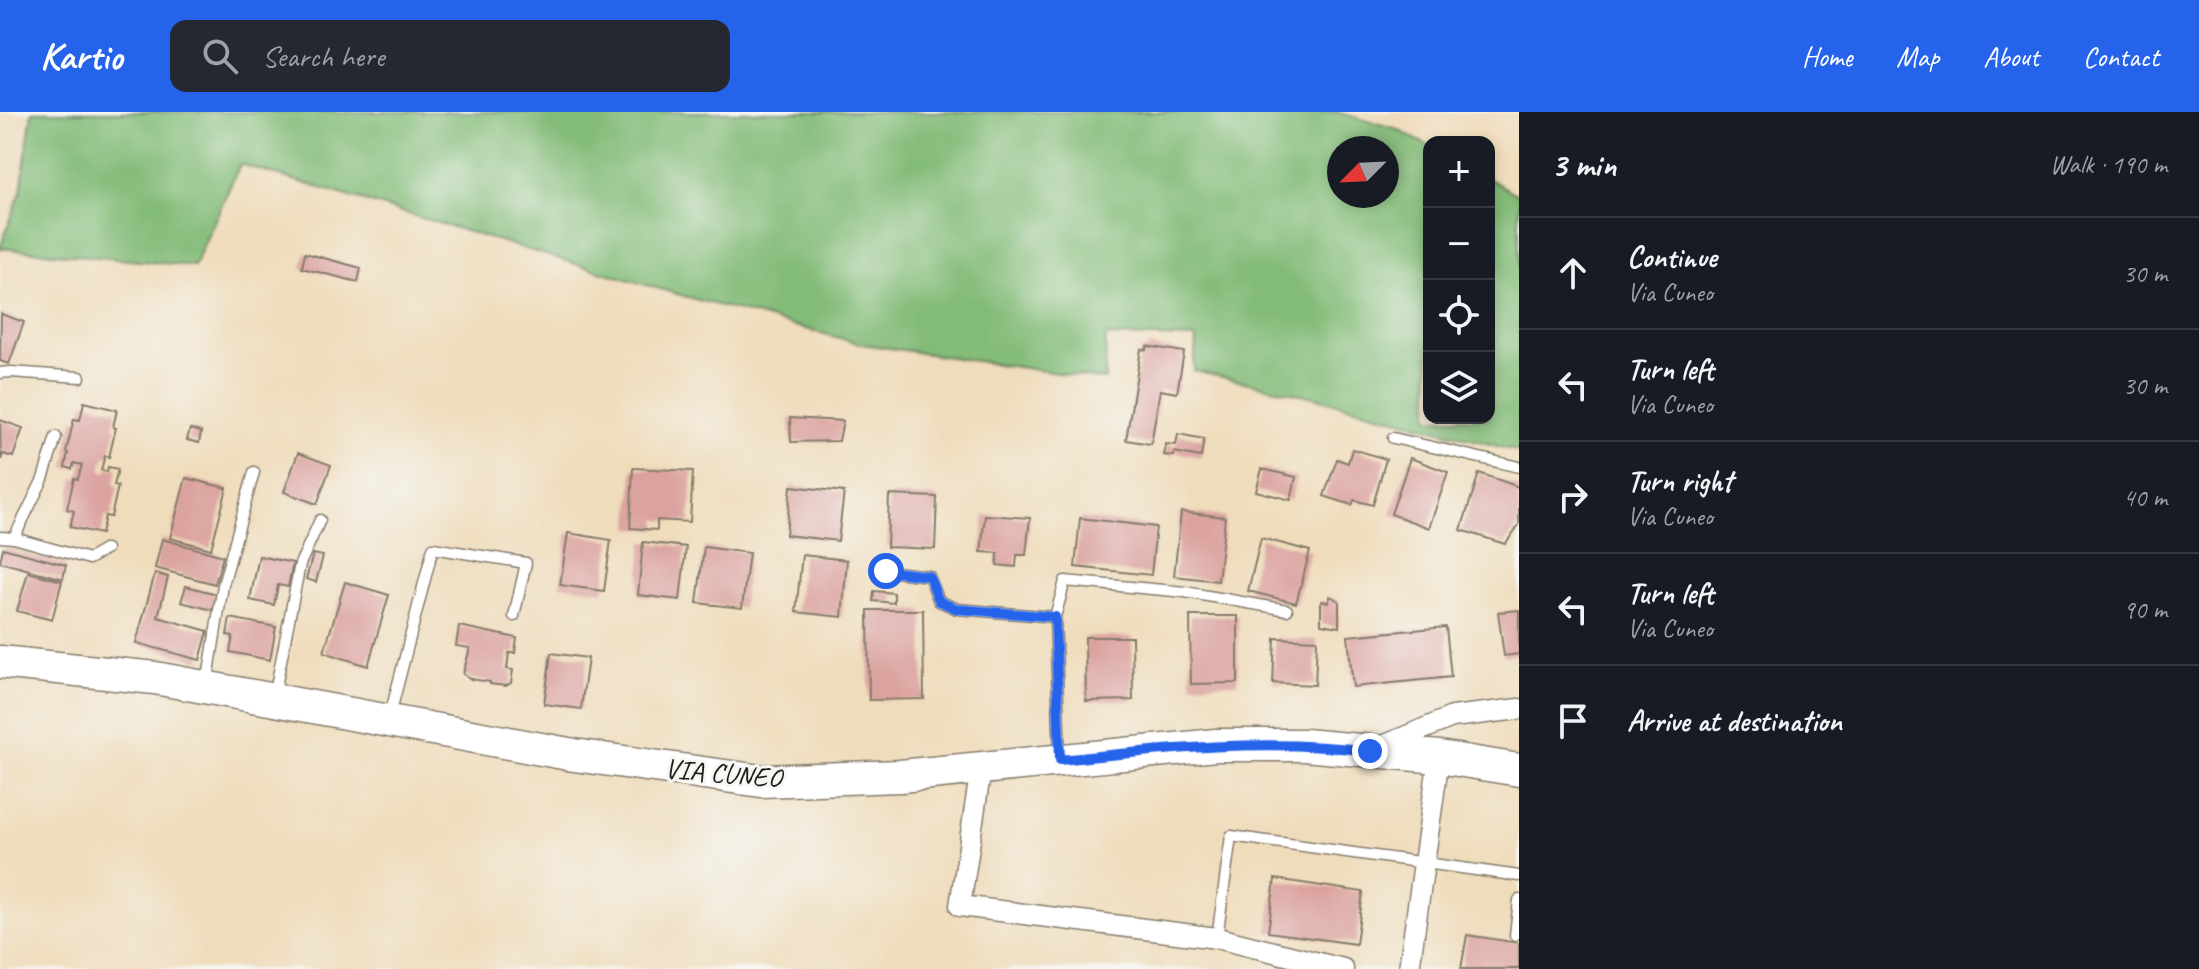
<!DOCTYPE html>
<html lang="en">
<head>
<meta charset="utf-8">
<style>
  :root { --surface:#171b24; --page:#242831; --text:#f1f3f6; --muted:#9ea1a6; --line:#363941; --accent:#2563eb }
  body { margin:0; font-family:Caveat,sans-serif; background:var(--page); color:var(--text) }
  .controls { position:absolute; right:24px; top:24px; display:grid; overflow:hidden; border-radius:16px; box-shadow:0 4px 12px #0003 }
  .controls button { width:72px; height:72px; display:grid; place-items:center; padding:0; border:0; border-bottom:2px solid var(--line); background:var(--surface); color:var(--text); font:40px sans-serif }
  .compass { position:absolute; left:1327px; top:24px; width:72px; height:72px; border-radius:50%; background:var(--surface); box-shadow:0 4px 12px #0003; rotate:246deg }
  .stop { position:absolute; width:24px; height:24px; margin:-18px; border:6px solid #2563eb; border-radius:50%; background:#fff }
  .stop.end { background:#2563eb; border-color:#fff; box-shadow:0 2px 8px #0008 }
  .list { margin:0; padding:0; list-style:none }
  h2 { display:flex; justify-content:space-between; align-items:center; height:104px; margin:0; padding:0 32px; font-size:34px }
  h2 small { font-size:26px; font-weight:400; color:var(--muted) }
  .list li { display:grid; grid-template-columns:52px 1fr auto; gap:24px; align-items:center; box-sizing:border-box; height:112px; padding:0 32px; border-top:2px solid var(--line) }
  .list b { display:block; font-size:30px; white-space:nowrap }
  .list p { margin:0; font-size:26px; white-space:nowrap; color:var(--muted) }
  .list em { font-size:26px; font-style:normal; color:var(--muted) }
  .icon { flex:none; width:44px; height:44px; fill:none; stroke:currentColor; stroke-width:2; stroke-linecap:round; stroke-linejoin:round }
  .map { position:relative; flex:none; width:1519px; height:857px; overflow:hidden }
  header { display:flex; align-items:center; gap:48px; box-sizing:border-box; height:112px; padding:0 40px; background:var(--accent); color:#fff }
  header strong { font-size:38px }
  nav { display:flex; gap:44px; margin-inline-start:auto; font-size:28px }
  .search { width:560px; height:72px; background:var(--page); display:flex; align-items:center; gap:20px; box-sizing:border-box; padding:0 28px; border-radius:16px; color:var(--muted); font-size:30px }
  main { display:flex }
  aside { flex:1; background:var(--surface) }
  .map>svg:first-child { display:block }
</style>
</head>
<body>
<header>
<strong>Kartio</strong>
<div class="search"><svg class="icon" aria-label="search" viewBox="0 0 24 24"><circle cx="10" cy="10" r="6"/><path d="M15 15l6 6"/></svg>Search here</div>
<nav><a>Home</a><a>Map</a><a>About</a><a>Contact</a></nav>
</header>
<main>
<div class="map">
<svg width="1519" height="857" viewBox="0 0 1519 857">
  <rect width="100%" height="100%" fill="#f6f6f2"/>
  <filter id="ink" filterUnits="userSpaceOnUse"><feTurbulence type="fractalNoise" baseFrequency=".0125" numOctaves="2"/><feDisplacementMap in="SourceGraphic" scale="16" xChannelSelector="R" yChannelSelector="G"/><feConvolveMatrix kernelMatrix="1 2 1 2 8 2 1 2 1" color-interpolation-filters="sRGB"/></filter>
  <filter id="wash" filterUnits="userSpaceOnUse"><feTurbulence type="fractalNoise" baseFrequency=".006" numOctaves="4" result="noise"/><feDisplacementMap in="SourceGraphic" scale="32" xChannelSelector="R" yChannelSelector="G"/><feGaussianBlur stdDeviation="1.8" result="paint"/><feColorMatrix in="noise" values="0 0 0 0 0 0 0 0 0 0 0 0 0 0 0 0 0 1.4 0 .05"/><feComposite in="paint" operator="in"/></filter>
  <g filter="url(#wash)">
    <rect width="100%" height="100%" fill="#efdcbb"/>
    <path fill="#83bb78" stroke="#506c4a" stroke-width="2" fill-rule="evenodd" d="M32,0H1336L1394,16L1429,34V306H1489V67L1519,83V340L1318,286L1194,259L1196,226L1106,224L1105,268L862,232L687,185L240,52L194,154L0,136L21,79ZM1339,36H1387V84H1339Z"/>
    <g id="blocks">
      <g fill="#dba39f">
        <path d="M305,141L361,156L358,170L302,156Z"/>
        <path d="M1,202L24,210L9,252L0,249Z"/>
        <path d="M1147,234L1184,240L1177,281L1160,278L1151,332L1126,328L1141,237L1147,238Z"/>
        <path d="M84,290L117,298L113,315L116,316L109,345L105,344L101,358L107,360L108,355L118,357L114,373L118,374L111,405L105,404L101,422L70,415L74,399L67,397L74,366L78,367L82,353L74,351L72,357L65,355L68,341L66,340L74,307L80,308Z"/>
        <path d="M790,306L843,309L839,329L791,330Z"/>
        <path d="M0,308L23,316L13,345L3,342L1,348Z"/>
        <path d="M190,317L201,320L199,331L187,328Z"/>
        <path d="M1178,322L1204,327L1201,345L1174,340V344L1164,343L1166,332L1176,333Z"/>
        <path d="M1352,337L1386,347L1373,393L1354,388L1352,393L1324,384L1337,347L1348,351Z"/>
        <path d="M298,341L331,353L317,392L284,380Z"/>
        <path d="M1410,346L1448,360L1429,416L1391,402Z"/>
        <path d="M633,356L693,359L690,410L657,408V418L630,416Z"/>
        <path d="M1262,357L1296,365L1291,388L1256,379Z"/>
        <path d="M1479,361L1519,375V413L1505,432L1461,418Z"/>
        <path d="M186,366L227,376L211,437L170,426Z"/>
        <path d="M791,374L844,380L838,429L786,423Z"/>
        <path d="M889,383L937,385L935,437L887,435Z"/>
        <path d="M1181,400L1225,405L1218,469L1174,464Z"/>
        <path d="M985,403L1030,406L1026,443H1017L1016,455L997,453L998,441L981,440Z"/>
        <path d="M1080,406L1156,415L1151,463L1075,455Z"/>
        <path d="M568,421L611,428L604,479L560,473Z"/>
        <path d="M1261,426L1310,439L1296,491L1248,479Z"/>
        <path d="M162,427L223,444L215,472L155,456Z"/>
        <path d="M643,430L686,435L680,488L638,483Z"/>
        <path d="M704,435L749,441L742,496L697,491Z"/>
        <path d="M3,436L66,453L63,467L0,450Z"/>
        <path d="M313,442L323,444L316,470L306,467Z"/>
        <path d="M802,443L847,448L842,505L796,500Z"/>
        <path d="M259,444L293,451L288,475L278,473L274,493L250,488Z"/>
        <path d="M28,460L62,469L52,508L17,499Z"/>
        <path d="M155,461L168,465L158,505L208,519L200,548L136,531Z"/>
        <path d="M345,470L389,483L368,554L324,540Z"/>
        <path d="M186,474L217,482L213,498L181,490Z"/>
        <path d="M874,479L894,481V491L873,489Z"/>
        <path d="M1330,484L1339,489V515L1321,512V489L1329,490Z"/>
        <path d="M868,498H923L924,587L869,588Z"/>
        <path d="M1519,498V542L1504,544L1498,500Z"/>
        <path d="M1190,504H1238V571L1191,572Z"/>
        <path d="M230,506L276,515L270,548L230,540L233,524L227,523Z"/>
        <path d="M459,514L517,526L515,541H509L507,557L513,558L511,571L506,574L490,572V570L471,567L463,562L470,536L456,534Z"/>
        <path d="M1446,515L1451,565L1353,575L1348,524Z"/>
        <path d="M1085,525H1132L1133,588L1086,589Z"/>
        <path d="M1275,526L1317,528L1315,573L1273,571Z"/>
        <path d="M551,541L588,546L581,597L544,592Z"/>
        <path d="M1275,767L1363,780L1356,832L1268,820Z"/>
        <path d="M1467,823L1519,831V857H1461Z"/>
      </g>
    </g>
  </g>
  <g filter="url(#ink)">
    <use href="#blocks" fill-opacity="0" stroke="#867c6c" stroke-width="2"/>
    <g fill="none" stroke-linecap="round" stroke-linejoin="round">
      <g stroke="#867c6c" stroke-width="13">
        <g id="lane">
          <path d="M0,261L11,260L80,265"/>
          <path d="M1393,326L1519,355"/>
          <path d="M0,425L14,426L89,447L106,437"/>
          <path d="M14,426L43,367L56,325"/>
          <path d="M886,459L929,464L939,489L957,497L1055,505L1060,646"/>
          <path d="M1055,505L1065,469L1185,480L1287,498"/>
          <path d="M207,573L223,473L254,360"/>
          <path d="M274,585L300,452L320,408"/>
          <path d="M389,607L433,436L526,451L514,504"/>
          <path d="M1515,823L1519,788"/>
          <path d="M1217,826L1231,724L1519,764"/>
        </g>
      </g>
      <g stroke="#867c6c" stroke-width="23">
        <g id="street">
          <path d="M1378,636L1452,605L1519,597"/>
          <path d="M981,656L960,794L1217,826L1343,857"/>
          <path d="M1409,857L1439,645"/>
        </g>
      </g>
      <g stroke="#867c6c" stroke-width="35">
        <path id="primary" d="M0,550L155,566L574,643L761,669L900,664L1216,633H1304L1439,645L1519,658"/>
      </g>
      <use href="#lane" stroke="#fff" stroke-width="10"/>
      <use href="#street" stroke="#fff" stroke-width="20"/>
      <use href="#primary" stroke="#fff" stroke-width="32"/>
    </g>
  </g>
  <g fill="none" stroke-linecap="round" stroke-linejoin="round" filter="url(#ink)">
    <path stroke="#2563eb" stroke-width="10" d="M886,459L929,464L939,489L957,497L1055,505L1060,648C1166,637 1264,626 1370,639"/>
  </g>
  <g text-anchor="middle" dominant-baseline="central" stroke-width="6" stroke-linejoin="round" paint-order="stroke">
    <g font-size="28" fill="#1c1c1c" stroke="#f6f6f2">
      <text transform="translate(723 661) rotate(5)">VIA CUNEO</text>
    </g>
  </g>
</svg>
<div class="controls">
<button>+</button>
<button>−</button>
<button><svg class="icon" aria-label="locate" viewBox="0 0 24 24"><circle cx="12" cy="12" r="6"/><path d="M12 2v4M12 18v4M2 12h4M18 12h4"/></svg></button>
<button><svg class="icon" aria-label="layers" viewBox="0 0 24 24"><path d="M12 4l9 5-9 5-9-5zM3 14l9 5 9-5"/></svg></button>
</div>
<svg class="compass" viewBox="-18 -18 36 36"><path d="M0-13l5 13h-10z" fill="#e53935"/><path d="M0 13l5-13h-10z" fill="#9ea1a6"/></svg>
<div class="stop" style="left:886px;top:459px"></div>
<div class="stop end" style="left:1370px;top:639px"></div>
</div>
<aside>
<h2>3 min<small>Walk · 190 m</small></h2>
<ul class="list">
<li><svg class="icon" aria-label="ahead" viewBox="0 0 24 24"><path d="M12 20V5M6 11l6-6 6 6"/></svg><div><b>Continue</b><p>Via Cuneo</p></div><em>30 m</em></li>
<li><svg class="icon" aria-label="left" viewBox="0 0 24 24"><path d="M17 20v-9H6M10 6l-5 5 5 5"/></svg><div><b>Turn left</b><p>Via Cuneo</p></div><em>30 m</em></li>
<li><svg class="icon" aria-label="right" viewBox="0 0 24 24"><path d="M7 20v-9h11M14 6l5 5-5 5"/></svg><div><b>Turn right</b><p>Via Cuneo</p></div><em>40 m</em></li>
<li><svg class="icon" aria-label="left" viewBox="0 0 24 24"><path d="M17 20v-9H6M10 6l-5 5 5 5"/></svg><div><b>Turn left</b><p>Via Cuneo</p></div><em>90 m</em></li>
<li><svg class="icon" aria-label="arrive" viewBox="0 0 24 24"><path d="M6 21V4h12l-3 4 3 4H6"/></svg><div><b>Arrive at destination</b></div></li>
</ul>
</aside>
</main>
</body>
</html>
